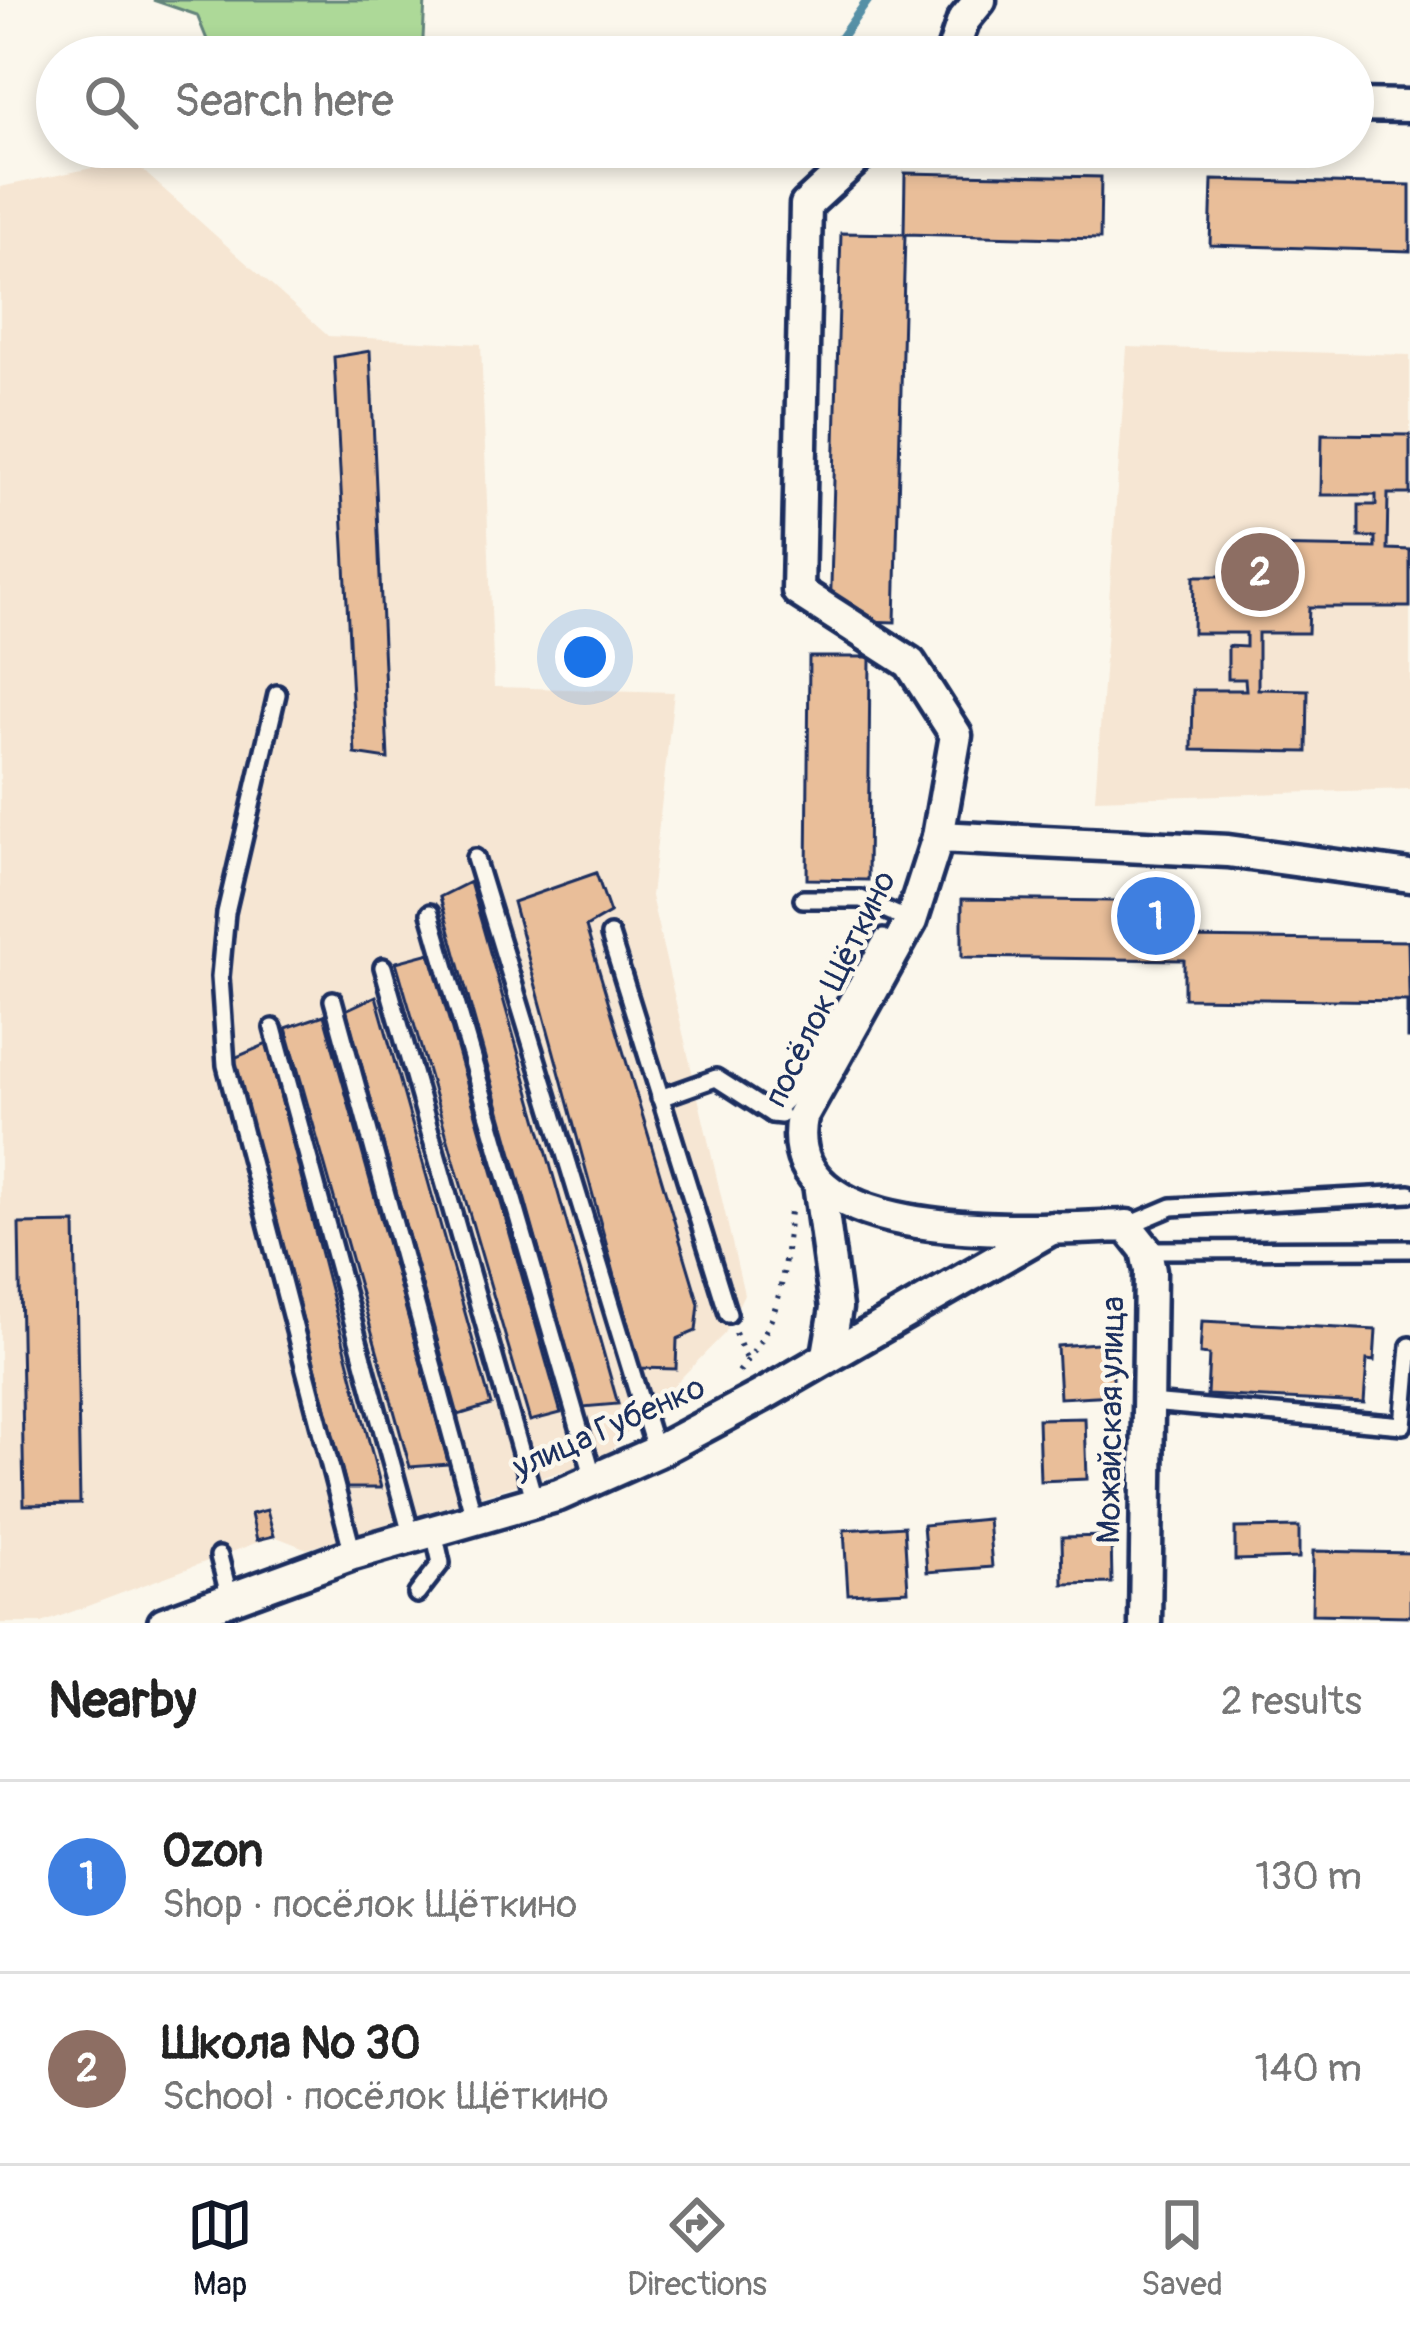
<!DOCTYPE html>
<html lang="en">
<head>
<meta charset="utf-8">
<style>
  :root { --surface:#fff; --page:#f2f2f2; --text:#222; --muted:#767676; --line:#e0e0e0; --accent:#111827 }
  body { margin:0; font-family:Pangolin,sans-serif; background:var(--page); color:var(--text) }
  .you { position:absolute; left:585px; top:657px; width:42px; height:42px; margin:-30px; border:9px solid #fff; border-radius:50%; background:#1a73e8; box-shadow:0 0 0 18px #1a73e833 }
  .badge { display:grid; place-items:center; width:78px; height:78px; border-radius:50%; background:var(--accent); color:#fff; font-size:39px; font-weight:700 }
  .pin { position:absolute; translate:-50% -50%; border:6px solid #fff; box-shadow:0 3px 12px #0006 }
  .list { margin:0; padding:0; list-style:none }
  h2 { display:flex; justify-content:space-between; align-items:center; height:156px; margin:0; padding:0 48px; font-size:51px }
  h2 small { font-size:39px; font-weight:400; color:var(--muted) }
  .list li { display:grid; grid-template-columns:78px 1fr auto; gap:36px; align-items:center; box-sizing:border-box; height:192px; padding:0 48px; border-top:3px solid var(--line) }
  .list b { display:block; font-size:45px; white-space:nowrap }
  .list p { margin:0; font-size:39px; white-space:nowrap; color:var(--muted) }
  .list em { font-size:39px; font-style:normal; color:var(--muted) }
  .icon { flex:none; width:66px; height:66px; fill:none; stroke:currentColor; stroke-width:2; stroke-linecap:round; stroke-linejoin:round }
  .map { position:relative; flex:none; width:1410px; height:1623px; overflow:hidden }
  .search { position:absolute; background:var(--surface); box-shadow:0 6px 18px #0003; left:36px; right:36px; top:36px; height:132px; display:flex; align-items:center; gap:30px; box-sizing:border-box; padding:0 42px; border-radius:66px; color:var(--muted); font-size:45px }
  .sheet { height:540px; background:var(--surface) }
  nav { display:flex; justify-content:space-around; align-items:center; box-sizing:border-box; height:168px; border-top:3px solid var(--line); background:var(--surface); font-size:33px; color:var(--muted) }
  nav a { display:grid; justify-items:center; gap:6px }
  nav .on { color:var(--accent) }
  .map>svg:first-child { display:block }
</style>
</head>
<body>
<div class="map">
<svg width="1410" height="1623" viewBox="0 0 1410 1623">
  <rect width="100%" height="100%" fill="#fbf7ec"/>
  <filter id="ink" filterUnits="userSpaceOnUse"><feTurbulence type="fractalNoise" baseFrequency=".00833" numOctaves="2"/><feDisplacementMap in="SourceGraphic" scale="24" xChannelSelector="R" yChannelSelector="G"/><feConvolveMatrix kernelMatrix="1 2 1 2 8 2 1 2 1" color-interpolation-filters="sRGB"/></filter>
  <g filter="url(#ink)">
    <g fill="#f6e6d3">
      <path d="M131,160L328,336L481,344L494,687L674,692L651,896L744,1294L725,1333L602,1459L307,1549L274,1536L42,1623H0V187Z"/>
      <path d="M1127,347L1410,355V789L1095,799Z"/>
    </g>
    <path fill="#add998" stroke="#64847b" stroke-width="3" d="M153,0H425L422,57H214L197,15Z"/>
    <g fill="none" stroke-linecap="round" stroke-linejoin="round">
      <path stroke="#5790a6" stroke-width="9" d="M827,57L868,0"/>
    </g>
    <g fill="#e9be99" stroke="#1b2f5e" stroke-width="3">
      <path d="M905,173L1101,177L1100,239L905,234L895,622L830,620L841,233L904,234Z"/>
      <path d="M1212,180L1410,185V251L1210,245Z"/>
      <path d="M370,351L388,759L355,754L334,357Z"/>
      <path d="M1322,434L1410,435V494H1388L1387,549L1410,550V607H1309L1308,633H1258V689L1308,690L1307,752L1192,750L1193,690H1246L1245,679H1228V646L1246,647V633H1193L1194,576H1253V546L1375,548V537H1359V505H1376V495H1321Z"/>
      <path d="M809,657H870L868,880L807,879Z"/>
      <path d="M596,873L610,913L586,927L699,1304L696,1331L677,1339L676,1369L640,1368L513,902Z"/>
      <path d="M470,882L618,1404L583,1407L440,897Z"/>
      <path d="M962,899L1185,902V938L1408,941L1410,1038H1407V1001L1184,998V960L962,957Z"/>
      <path d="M430,953L561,1413L530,1421L396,962Z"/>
      <path d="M376,996L491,1405L458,1415L346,1010Z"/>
      <path d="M324,1015L449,1464L410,1467L286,1028Z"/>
      <path d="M267,1044L381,1488H347L234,1058Z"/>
      <path d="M75,1223L80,1504L24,1505L19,1224Z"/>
      <path d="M1202,1321L1376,1330L1374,1361L1367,1360L1364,1403L1207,1395L1209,1355L1200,1354Z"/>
      <path d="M1111,1342L1114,1395L1060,1398L1057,1346Z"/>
      <path d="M1085,1418L1087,1479L1040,1481L1038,1419Z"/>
      <path d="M267,1510L274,1536L257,1540L251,1514Z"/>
      <path d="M988,1519L992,1567L927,1572L923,1525Z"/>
      <path d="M904,1526L908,1591L848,1594L844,1530Z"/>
      <path d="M1299,1527V1558L1235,1560V1528Z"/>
      <path d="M1111,1536L1112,1583L1063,1584L1062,1537Z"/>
      <path d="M1313,1551L1410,1553V1616L1312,1614Z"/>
    </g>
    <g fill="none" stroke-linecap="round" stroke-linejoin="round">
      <g stroke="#1b2f5e" stroke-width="24">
        <g id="service">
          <path d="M277,694L226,913L220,977L226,1065L353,1554"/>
          <path d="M475,858L656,1452"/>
          <path d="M803,899H861L911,921"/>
          <path d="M430,913L594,1479"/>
          <path d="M610,935L728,1314"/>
          <path d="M383,967L535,1502"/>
          <path d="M333,1000L475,1521"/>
          <path d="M273,1028L412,1538"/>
          <path d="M660,1098L716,1078L772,1114L781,1115"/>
          <path d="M772,1114L794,1092L883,938"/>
          <path d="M1127,1226L1172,1207L1410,1194"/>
          <path d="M1146,1250L1410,1249"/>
          <path d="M1150,1403L1403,1425L1410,1346"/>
          <path d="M219,1556L230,1599"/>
          <path d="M417,1594L441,1563L434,1532"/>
        </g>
      </g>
      <g stroke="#1b2f5e" stroke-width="39">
        <g id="minor">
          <path d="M951,57L963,21L980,0"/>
          <path d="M1353,105L1410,106"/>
          <path d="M869,147L806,205L798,591L910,663L956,735L938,837"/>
          <path d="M819,1183L836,1308L828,1355"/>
          <path d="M164,1623L353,1554L559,1495L656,1452L761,1396L1053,1228"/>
          <path d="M1145,1623L1150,1271L1146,1250L1127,1226C1050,1228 775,1253 802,1117L911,921L938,837L1228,851L1410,876"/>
        </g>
      </g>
      <g stroke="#1b2f5e" stroke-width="6" stroke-dasharray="3 9" stroke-linecap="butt">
        <path d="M735,1333L746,1359"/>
        <path d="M739,1372C784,1315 783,1279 790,1211"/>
      </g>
      <use href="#service" stroke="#fbf7ec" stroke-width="15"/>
      <use href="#minor" stroke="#fbf7ec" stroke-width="30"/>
    </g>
  </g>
  <g text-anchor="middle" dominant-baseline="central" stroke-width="9" stroke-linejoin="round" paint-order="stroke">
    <g font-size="33" fill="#1b2f5e" stroke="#fbf7ec">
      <text transform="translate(830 989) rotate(-64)">посёлок Щёткино</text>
      <text transform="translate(1111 1420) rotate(-89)">Можайская улица</text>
      <text transform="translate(609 1427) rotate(-24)">улица Губенко</text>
    </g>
  </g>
</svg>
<div class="you"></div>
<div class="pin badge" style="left:1156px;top:916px;background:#3f7fe0">1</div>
<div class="pin badge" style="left:1260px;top:572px;background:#8d6e63">2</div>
<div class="search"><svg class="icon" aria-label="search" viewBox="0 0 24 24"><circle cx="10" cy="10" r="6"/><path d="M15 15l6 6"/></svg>Search here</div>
</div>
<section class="sheet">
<h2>Nearby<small>2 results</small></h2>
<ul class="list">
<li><span class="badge" style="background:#3f7fe0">1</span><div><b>Ozon</b><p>Shop · посёлок Щёткино</p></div><em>130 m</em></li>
<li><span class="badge" style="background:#8d6e63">2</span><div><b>Школа № 30</b><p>School · посёлок Щёткино</p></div><em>140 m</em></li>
</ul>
</section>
<nav>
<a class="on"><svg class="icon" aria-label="map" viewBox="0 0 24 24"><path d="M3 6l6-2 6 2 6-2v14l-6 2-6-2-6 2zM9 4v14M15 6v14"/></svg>Map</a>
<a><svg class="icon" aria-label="directions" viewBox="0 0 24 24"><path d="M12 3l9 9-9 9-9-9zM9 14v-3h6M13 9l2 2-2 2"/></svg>Directions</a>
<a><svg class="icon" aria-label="saved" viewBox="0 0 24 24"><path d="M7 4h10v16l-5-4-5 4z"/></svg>Saved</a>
</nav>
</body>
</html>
